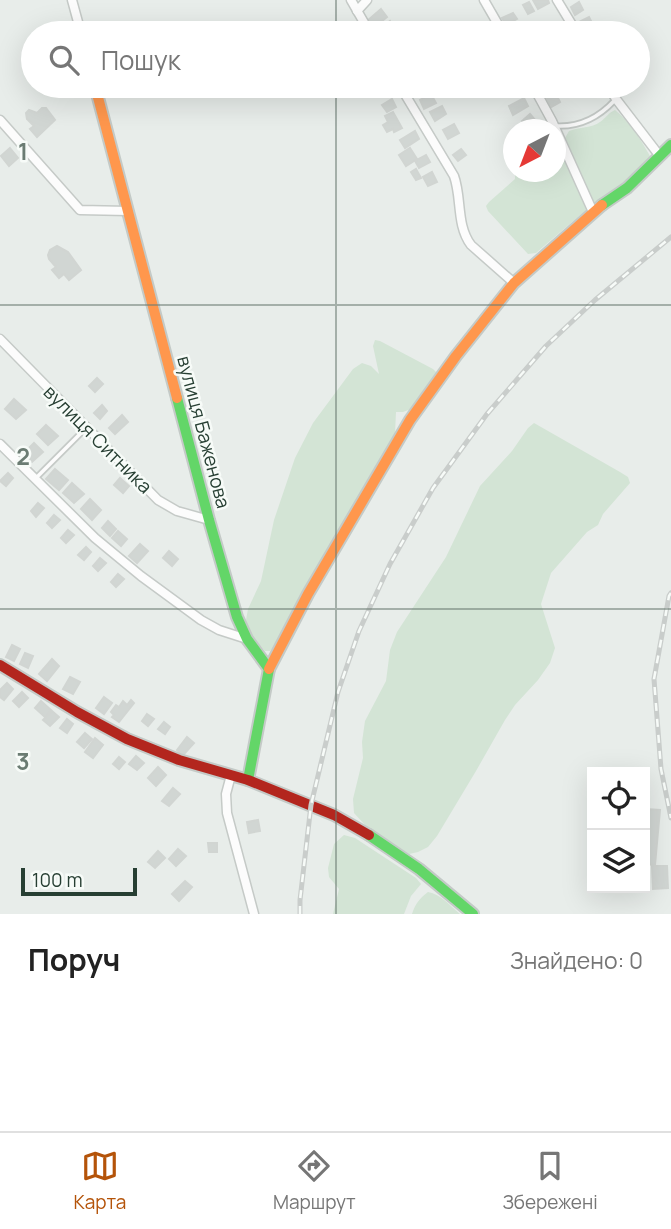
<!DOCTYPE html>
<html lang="uk">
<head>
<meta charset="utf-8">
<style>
  :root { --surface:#fff; --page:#f6f6f6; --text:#222; --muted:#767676; --line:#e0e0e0; --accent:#b45309 }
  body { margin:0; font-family:Manrope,sans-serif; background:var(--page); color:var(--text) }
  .controls { position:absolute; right:21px; bottom:21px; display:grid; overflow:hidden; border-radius:0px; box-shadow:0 7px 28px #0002 }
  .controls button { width:63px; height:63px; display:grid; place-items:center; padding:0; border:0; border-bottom:2px solid var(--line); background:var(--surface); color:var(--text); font:35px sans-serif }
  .compass { position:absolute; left:503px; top:119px; width:63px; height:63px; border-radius:50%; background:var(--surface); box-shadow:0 7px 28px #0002; rotate:222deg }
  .scale { position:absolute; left:21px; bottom:18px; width:116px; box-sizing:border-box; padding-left:7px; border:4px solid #273f33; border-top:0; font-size:19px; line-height:24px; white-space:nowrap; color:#273f33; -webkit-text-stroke:5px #f7fbf8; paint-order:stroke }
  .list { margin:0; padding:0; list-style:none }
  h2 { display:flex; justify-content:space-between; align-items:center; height:91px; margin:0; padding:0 28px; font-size:30px }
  h2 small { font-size:23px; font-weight:400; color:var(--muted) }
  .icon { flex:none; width:38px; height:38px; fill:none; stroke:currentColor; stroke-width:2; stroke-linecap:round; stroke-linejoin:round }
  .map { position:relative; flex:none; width:671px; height:914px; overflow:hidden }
  .search { position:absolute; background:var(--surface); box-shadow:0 7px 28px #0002; left:21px; right:21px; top:21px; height:77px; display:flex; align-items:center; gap:18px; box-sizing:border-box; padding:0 24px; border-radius:38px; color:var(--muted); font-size:26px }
  .sheet { height:217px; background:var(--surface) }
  nav { display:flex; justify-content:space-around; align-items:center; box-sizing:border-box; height:98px; border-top:2px solid var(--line); background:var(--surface); font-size:19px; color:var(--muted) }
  nav a { display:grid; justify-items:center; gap:4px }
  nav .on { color:var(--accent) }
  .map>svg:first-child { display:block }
</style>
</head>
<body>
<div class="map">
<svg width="671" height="914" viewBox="0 0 671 914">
  <rect width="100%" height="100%" fill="#e8edea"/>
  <g fill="#d3e4d5">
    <path d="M615,110C629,121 641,140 650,156C640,178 614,192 595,205L565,138L569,131C579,127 592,128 600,122C606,118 608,113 615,110Z"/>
    <path d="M556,138L586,203V210L536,253L528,254L488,211L486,206L489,202L515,179V172H556Z"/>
    <path d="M375,340L380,341L433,369L437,373L411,409L403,412H396L395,434L390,445L277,643L270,651H265L249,633L246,620L248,609L261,581L274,520L295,458L313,423L353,369L362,363L371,366L379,374L373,346Z"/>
    <path d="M534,423L620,472L628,477L630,483L603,514L598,525L587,532L551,573L541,604L555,648L550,663L538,680L515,705L505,720L476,771L437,836L428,847L418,852L409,854L365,825L354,813L353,799L363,758L362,742L365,721L386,681L390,650L397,632L446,557L480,486L512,451L528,428Z"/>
    <path d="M344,835L355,838L416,878L421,884L411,896L404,914H333L339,889L329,877L328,868L334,844Z"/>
    <path d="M428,892C441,894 450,906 460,914H412C415,904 420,898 428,892Z"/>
  </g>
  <g fill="#d1d6d3" stroke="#d1d5d2" stroke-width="2">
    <path d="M533,0H548L549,3L538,9Z"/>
    <path d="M529,2L534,11L528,14L523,5Z"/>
    <path d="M579,2L583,10L575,15L571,7Z"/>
    <path d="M381,9L387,17L373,28L367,21Z"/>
    <path d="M513,13L517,19L506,25L502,18Z"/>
    <path d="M589,17L595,29L585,33L579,22Z"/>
    <path d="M390,21L397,31L393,33H376L375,32Z"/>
    <path d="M485,23L490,32L478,33L475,29Z"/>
    <path d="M499,86H518L504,94Z"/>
    <path d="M540,86H551L553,90L541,96L537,88Z"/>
    <path d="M577,86H582L584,89L573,96L570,90Z"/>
    <path d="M431,94L436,103L424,109L420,100Z"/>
    <path d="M556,94L560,102L551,107L547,99Z"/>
    <path d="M524,98L528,106L513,115L509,106Z"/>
    <path d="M392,99L396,107L387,112L382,105Z"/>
    <path d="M442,106L446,114L435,121L430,112Z"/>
    <path d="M42,108H46L55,120L37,137L30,129L34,126L27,119L26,113L29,110L37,113Z"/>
    <path d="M393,112L402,128L394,132L393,129L387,132L383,125L388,122L385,116Z"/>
    <path d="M530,114L535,120L527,127L522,121Z"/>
    <path d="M454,124L459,133L448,139L443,130Z"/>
    <path d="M415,131L419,139L405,148L400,140Z"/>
    <path d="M10,148L18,158L9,166L1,156Z"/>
    <path d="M410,148L417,159L406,166L399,155Z"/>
    <path d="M461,149L466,155L458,161L453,155Z"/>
    <path d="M426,155L430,162L419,168L415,161Z"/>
    <path d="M416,169L421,178L416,180L411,172Z"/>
    <path d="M432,172L437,182L428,186L423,177Z"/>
    <path d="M57,246L68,252L81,270L69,280L64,274L59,278L52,270L56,267L49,259L48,255L50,250Z"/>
    <path d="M97,378L103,384L95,392L89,386Z"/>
    <path d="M14,399L26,410L16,419L5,409Z"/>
    <path d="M102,405L107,411L100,419L94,413Z"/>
    <path d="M122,415L128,422L115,434L109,428Z"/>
    <path d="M46,425L58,436L48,445L37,434Z"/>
    <path d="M34,443L43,452L32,462L23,454Z"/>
    <path d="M55,469L68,480L59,490L46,479Z"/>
    <path d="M8,473L13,478L6,486L0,481Z"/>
    <path d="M120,478L129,486L123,493L114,485Z"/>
    <path d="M72,483L84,494L74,503L63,493Z"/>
    <path d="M90,499L101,510L92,520L81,509Z"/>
    <path d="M38,503L44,508L36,517L31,511Z"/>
    <path d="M54,515L60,520L52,528L47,523Z"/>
    <path d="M108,521L116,529L110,536L102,528Z"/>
    <path d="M68,530L74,535L66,543L61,538Z"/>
    <path d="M118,531L127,539L121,546L112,538Z"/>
    <path d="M140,544L148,551L137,563L129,556Z"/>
    <path d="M86,547L91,552L84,560L78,555Z"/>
    <path d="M169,551L178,559L172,566L163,558Z"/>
    <path d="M100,558L106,563L98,571L93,566Z"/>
    <path d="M118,574L124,579L116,587L111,582Z"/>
    <path d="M12,645L20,649L14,661L6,657Z"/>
    <path d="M25,653L33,656L28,668L20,664Z"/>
    <path d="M52,659L59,666L47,681L39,674Z"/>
    <path d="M70,677L80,682L73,694L63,689Z"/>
    <path d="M7,683L13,689L4,700L0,697V690Z"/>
    <path d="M22,692L28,698L19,707L13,701Z"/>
    <path d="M104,697L112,703L104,714L96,708Z"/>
    <path d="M131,700L134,703L119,722L112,717L114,715L111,712L116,705L119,707L123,701L127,705Z"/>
    <path d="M41,701L51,710L45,717L35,708Z"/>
    <path d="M52,711L59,717L50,726L43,720Z"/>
    <path d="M147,714L154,719L148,726L142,721Z"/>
    <path d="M67,719L73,724L67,733L60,728Z"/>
    <path d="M164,722L170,727L165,734L158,729Z"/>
    <path d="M85,733L92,739L84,748L77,742Z"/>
    <path d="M187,737L194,743L183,755L177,750Z"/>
    <path d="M95,738L103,745L93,758L85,752Z"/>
    <path d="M136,756L144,763L137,770L129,764Z"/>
    <path d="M119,757L125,762L119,769L113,764Z"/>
    <path d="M158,767L166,775L156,786L148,778Z"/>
    <path d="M173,788L180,794L169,806L162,801Z"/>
    <path d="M645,809L660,810L655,865L645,864Z"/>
    <path d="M258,820L260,831L249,833L247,822Z"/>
    <path d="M208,843H217V852H209Z"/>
    <path d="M178,849L186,856L176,866L169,859Z"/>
    <path d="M158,851L165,858L155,868L148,862Z"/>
    <path d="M652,866H667L668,888L653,889Z"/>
    <path d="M185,881L192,887L179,901L172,894Z"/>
  </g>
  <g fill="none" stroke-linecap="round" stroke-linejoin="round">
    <g stroke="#c5cac7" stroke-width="7">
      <g id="lane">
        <path d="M557,126C580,127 599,117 614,101"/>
        <path d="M37,477L86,428"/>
      </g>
    </g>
    <g stroke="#c5cac7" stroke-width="11">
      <g id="street">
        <path d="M72,0L81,33"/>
        <path d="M351,0L370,33"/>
        <path d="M484,0L503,33"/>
        <path d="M557,0L577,33"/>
        <path d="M357,11L367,0"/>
        <path d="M400,86L454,176C462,198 456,225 471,245L514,283"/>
        <path d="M533,86L552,121L593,212"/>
        <path d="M608,86L616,99L659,155"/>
        <path d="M0,120L80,210L128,211"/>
        <path d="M0,339L158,500L177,511L209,520"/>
        <path d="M0,444L95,538L141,576L201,620L219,630L247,639"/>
        <path d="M231,775L226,794L227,813L254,914"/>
      </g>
    </g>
    <g stroke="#c4cac7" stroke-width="14">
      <g id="fast">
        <path d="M602,205L627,188L671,145"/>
        <path d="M177,398L209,520L237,617L247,639L269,669L248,780"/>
        <path d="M369,835L419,869L473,914"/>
      </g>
    </g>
    <g stroke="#c4cac7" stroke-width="14">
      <g id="slow">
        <path d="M95,86L177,398"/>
        <path d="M269,669L308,594L410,420L456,356L514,283L602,205"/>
      </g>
    </g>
    <g stroke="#c4cac7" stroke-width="14">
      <path id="jam" d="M0,665L77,712L127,739L179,760L248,780L334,815L369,835"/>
    </g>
    <use href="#lane" stroke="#fcfcfc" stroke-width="3.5"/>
    <use href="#street" stroke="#fcfcfc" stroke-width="8"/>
    <use href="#fast" stroke="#63d668" stroke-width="10"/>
    <use href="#slow" stroke="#ff974d" stroke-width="10"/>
    <use href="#jam" stroke="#b3261e" stroke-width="10"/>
    <g stroke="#c9cdcb" stroke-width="5">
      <g id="rail">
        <path d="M671,593L669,596L654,679L661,769L671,818"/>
        <path d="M300,914V900L311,805L338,692L359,631L390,564L433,488L487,414L546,346L595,300L671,237"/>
      </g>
    </g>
    <use href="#rail" stroke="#f7fbf8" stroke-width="2.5" stroke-dasharray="8" stroke-linecap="butt"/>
  </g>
  <path fill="none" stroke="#6b7c73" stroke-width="2" stroke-opacity="0.55" d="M336,0V33M336,86V914M0,305H671M0,609H671"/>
  <g text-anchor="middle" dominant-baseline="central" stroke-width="5" stroke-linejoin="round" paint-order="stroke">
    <g font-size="19" fill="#273f33" stroke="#f7fbf8">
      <text transform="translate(204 432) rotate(75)">вулиця Баженова</text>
      <text transform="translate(98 439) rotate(45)">вулиця Ситника</text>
    </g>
  </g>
  <g font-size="23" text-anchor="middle" font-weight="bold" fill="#6b7c73" stroke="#f7fbf8" stroke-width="5" stroke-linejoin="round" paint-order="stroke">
    <text x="23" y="160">1</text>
    <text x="23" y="465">2</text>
    <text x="23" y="770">3</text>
  </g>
</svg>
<div class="controls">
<button><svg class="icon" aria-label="locate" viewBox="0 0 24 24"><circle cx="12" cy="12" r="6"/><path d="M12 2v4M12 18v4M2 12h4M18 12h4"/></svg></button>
<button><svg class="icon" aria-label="layers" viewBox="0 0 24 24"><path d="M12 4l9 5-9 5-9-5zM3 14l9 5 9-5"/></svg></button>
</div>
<svg class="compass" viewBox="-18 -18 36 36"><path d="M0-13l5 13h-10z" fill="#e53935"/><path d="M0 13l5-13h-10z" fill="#767676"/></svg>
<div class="scale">100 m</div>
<div class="search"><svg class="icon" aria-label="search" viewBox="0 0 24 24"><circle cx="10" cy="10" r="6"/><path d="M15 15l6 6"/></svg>Пошук</div>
</div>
<section class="sheet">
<h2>Поруч<small>Знайдено: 0</small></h2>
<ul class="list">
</ul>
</section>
<nav>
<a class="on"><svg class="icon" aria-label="map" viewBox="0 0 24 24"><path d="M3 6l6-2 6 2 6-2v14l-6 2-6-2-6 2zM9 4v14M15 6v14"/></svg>Карта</a>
<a><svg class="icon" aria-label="directions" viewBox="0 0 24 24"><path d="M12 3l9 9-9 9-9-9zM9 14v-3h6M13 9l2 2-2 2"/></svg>Маршрут</a>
<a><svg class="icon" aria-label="saved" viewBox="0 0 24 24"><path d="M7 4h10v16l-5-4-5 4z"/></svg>Збережені</a>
</nav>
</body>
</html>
